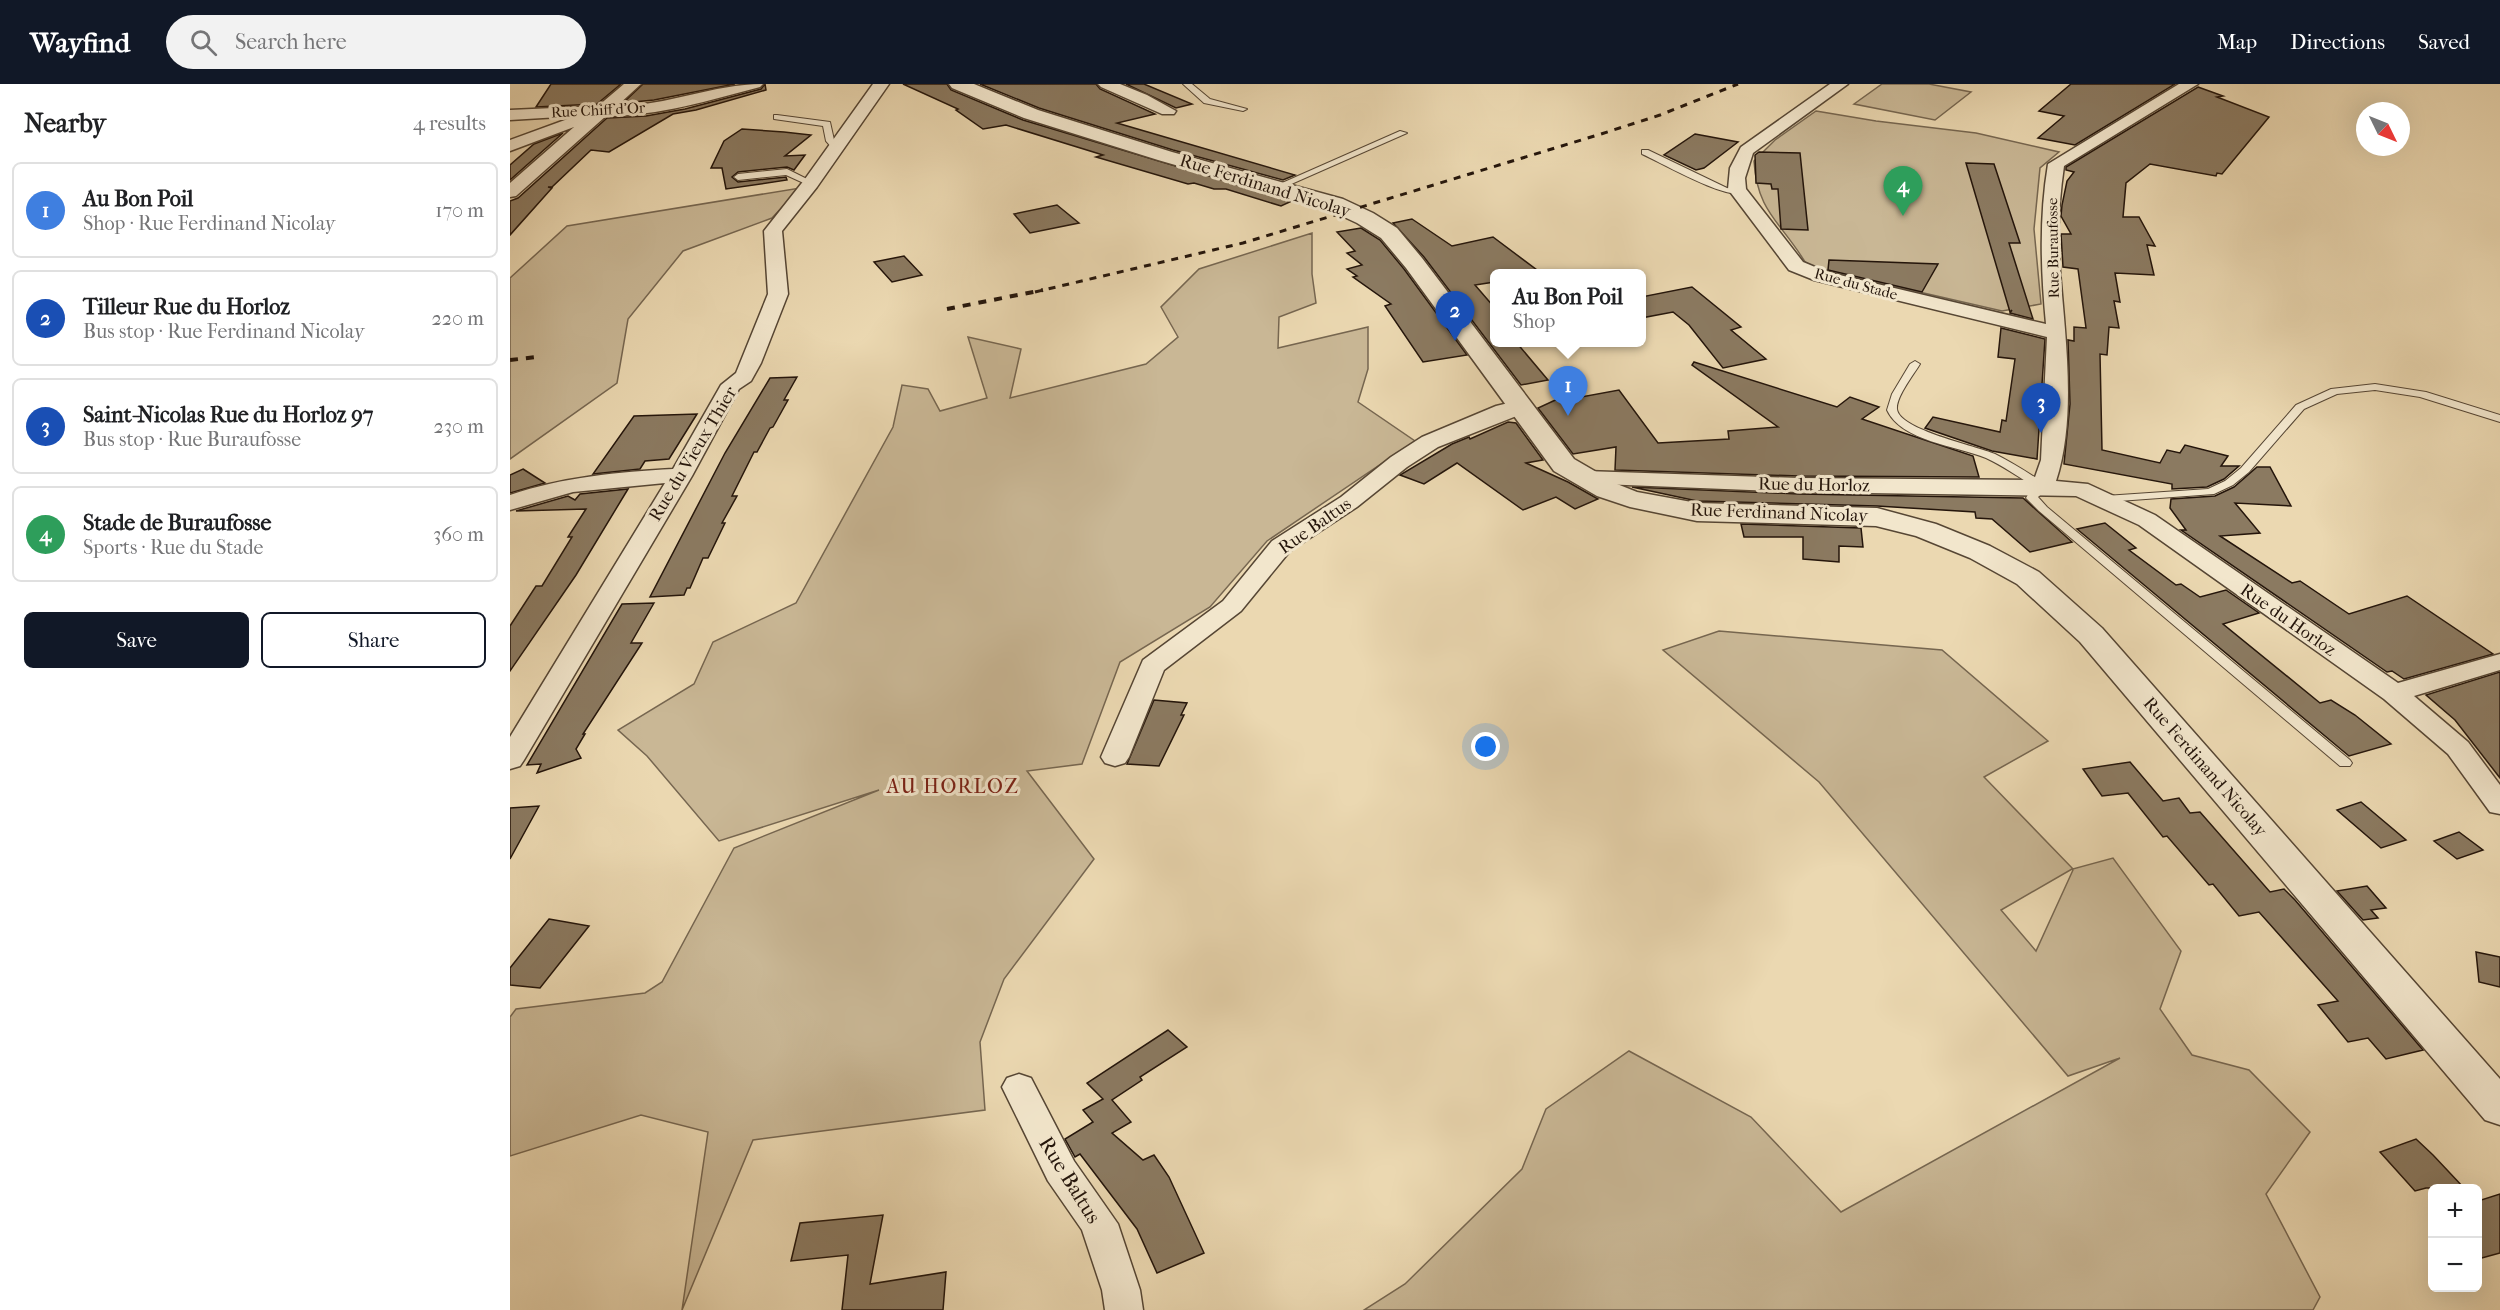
<!DOCTYPE html>
<html lang="en">
<head>
<meta charset="utf-8">
<style>
  :root { --surface:#fff; --page:#f2f2f2; --text:#202124; --muted:#757577; --line:#e0e0e0; --accent:#111827 }
  body { margin:0; font-family:"IM FELL French Canon",serif; background:var(--page); color:var(--text) }
  .controls { position:absolute; right:18px; bottom:18px; display:grid; overflow:hidden; border-radius:9px; box-shadow:0 6px 24px #0002 }
  .controls button { width:54px; height:54px; display:grid; place-items:center; padding:0; border:0; border-bottom:2px solid var(--line); background:var(--surface); color:var(--text); font:30px sans-serif }
  .compass { position:absolute; left:1846px; top:18px; width:54px; height:54px; border-radius:50%; background:var(--surface); box-shadow:0 6px 24px #0002; rotate:133deg }
  .you { position:absolute; left:976px; top:663px; width:21px; height:21px; margin:-15px; border:4px solid #fff; border-radius:50%; background:#1a73e8; box-shadow:0 0 0 9px #1a73e833 }
  .badge { display:grid; place-items:center; width:39px; height:39px; border-radius:50%; background:var(--accent); color:#fff; font-size:20px; font-weight:700 }
  .pin { position:absolute; translate:-50% -50px; filter:drop-shadow(0 2px 3px #0008) }
  .pin::after { content:''; position:absolute; top:32px; width:21px; height:18px; background:inherit; clip-path:polygon(0 0,100% 0,50% 100%) }
  .popup { position:absolute; left:980px; top:185px; width:156px; height:78px; box-sizing:border-box; display:grid; place-content:center; border-radius:9px; background:var(--surface); filter:drop-shadow(0 2px 4px #0005); font-size:20px; white-space:nowrap; color:var(--muted) }
  .popup b { font-size:22px; color:var(--text) }
  .popup::after { content:''; position:absolute; left:50%; top:100%; margin-left:-12px; border:12px solid transparent; border-top-color:var(--surface) }
  .list { margin:0; padding:0; list-style:none }
  h2 { display:flex; justify-content:space-between; align-items:center; height:78px; margin:0; padding:0 24px; font-size:26px }
  h2 small { font-size:20px; font-weight:400; color:var(--muted) }
  .list li { display:grid; grid-template-columns:39px 1fr auto; gap:18px; align-items:center; box-sizing:border-box; height:96px; margin:0 12px 12px; padding:0 12px; border:2px solid var(--line); border-radius:9px }
  .list b { display:block; font-size:22px; white-space:nowrap }
  .list p { margin:0; font-size:20px; white-space:nowrap; color:var(--muted) }
  .list em { font-size:20px; font-style:normal; color:var(--muted) }
  .actions { display:flex; gap:12px; padding:18px 24px }
  .actions a { flex:1; padding:14px 0; border:2px solid var(--accent); border-radius:9px; text-align:center; font-size:21px; color:var(--accent) }
  .actions .main { background:var(--accent); color:#fff }
  .icon { flex:none; width:33px; height:33px; fill:none; stroke:currentColor; stroke-width:2; stroke-linecap:round; stroke-linejoin:round }
  .map { position:relative; flex:none; width:1990px; height:1226px; overflow:hidden }
  header { display:flex; align-items:center; gap:36px; box-sizing:border-box; height:84px; padding:0 30px; background:var(--accent); color:#fff }
  header strong { font-size:28px }
  nav { display:flex; gap:33px; margin-inline-start:auto; font-size:21px }
  .search { width:420px; height:54px; background:var(--page); display:flex; align-items:center; gap:15px; box-sizing:border-box; padding:0 21px; border-radius:33px; color:var(--muted); font-size:22px }
  main { display:flex }
  aside { flex:1; background:var(--surface) }
  .map>svg:first-child { display:block }
</style>
</head>
<body>
<header>
<strong>Wayfind</strong>
<div class="search"><svg class="icon" aria-label="search" viewBox="0 0 24 24"><circle cx="10" cy="10" r="6"/><path d="M15 15l6 6"/></svg>Search here</div>
<nav><a>Map</a><a>Directions</a><a>Saved</a></nav>
</header>
<main>
<aside>
<h2>Nearby<small>4 results</small></h2>
<ul class="list">
<li><span class="badge" style="background:#3f7fe0">1</span><div><b>Au Bon Poil</b><p>Shop · Rue Ferdinand Nicolay</p></div><em>170 m</em></li>
<li><span class="badge" style="background:#1a4fb4">2</span><div><b>Tilleur Rue du Horloz</b><p>Bus stop · Rue Ferdinand Nicolay</p></div><em>220 m</em></li>
<li><span class="badge" style="background:#1a4fb4">3</span><div><b>Saint-Nicolas Rue du Horloz 97</b><p>Bus stop · Rue Buraufosse</p></div><em>230 m</em></li>
<li><span class="badge" style="background:#2e9e5b">4</span><div><b>Stade de Buraufosse</b><p>Sports · Rue du Stade</p></div><em>360 m</em></li>
</ul>
<div class="actions"><a class="main">Save</a><a>Share</a></div>
</aside>
<div class="map">
<svg width="1990" height="1226" viewBox="0 0 1990 1226">
  <rect width="100%" height="100%" fill="#ebd8b1"/>
  <filter id="stains"><feTurbulence type="fractalNoise" baseFrequency=".00333" numOctaves="4"/><feColorMatrix values="0 0 0 0 .2 0 0 0 0 .09 0 0 0 0 .02 0 0 0 .5 -.17"/></filter>
  <radialGradient id="worn" r=".72"><stop offset=".6" stop-color="#630" stop-opacity="0"/><stop offset="1" stop-color="#630" stop-opacity=".3"/></radialGradient>
  <g fill="#c9b795" stroke="#766650" stroke-width="1.5" fill-rule="evenodd">
    <path d="M1372,0H1419L1461,8L1425,36L1344,20Z"/>
    <path d="M1306,27L1366,37L1466,49L1549,68L1530,84L1524,145L1531,220L1492,227L1344,193L1304,183L1295,178C1271,138 1247,128 1244,77L1265,56Z"/>
    <path d="M290,104L262,134L173,167L118,235L107,299L0,375V194L57,142Z"/>
    <path d="M802,149V190L806,219L769,233L768,264L858,243V285L848,318L905,357L757,457L700,523L610,578L572,680L517,687L584,775L494,895L470,958L475,1026L243,1056L172,1226L198,1048L131,1031L0,1072V933L6,925L135,909L152,898L224,764L369,706L209,757L137,672L108,646L184,600L203,558L286,519L383,343L392,301L418,305L430,327L477,314L458,253L511,265L500,314L636,280L668,253L651,223L689,185Z"/>
    <path d="M1209,547L1432,566L1538,657L1474,693L1563,785L1603,774L1671,867L1650,925L1682,971L1739,986L1800,1048L1756,1110L1810,1213L1803,1226H854L895,1200L1012,1085L1036,1025L1119,967L1241,1033L1331,1128L1610,974L1558,992L1309,698L1153,566ZM1562,785L1563,786L1526,867L1491,826Z"/>
  </g>
  <g fill="#8b7a61" stroke="#24150b" stroke-width="1.5">
    <path d="M41,0H111L87,20L26,23Z"/>
    <path d="M133,0H225L144,16L113,19Z"/>
    <path d="M255,0L256,6L186,26L163,30L99,68L81,66L42,103H38L42,104L0,151V117L8,114L97,34L136,32L175,25L251,5Z"/>
    <path d="M393,0H437L441,6L513,36L782,117L771,122L716,105H704L684,99L678,100L586,73L593,71L496,41L473,45L446,26L448,25Z"/>
    <path d="M470,0H586L590,5L645,30L607,39L785,91L773,96L663,66L529,24Z"/>
    <path d="M616,0H634L682,20L666,24Z"/>
    <path d="M1561,0H1665L1565,61L1528,54L1554,32L1529,27Z"/>
    <path d="M1688,3L1713,12L1707,13L1759,33L1712,90L1707,89L1706,92L1640,80L1616,99L1613,133H1629L1645,162L1637,161L1644,191L1605,189L1610,218L1604,217L1609,244L1599,243L1597,271L1590,270L1592,366L1650,379L1657,366L1670,369L1675,361L1718,372L1711,382H1729L1714,395L1697,403L1662,405V400L1554,380L1560,320L1558,256L1564,257V243L1576,244L1568,185L1553,183L1551,150H1561L1551,132L1552,121L1557,97L1564,88L1556,86V83Z"/>
    <path d="M232,45L274,48L301,51L275,72L295,71L284,86L277,83L228,88L222,93L228,98L276,93L277,96L216,105L212,84H201L214,57Z"/>
    <path d="M53,49L0,96V81L24,60Z"/>
    <path d="M1185,50L1228,58L1194,84L1186,86L1154,71Z"/>
    <path d="M1249,68L1290,69L1298,146L1271,145L1268,105H1262L1261,100L1246,99L1245,71Z"/>
    <path d="M1456,79L1484,80L1510,159H1499L1523,235L1500,229L1502,226L1500,228Z"/>
    <path d="M547,121L569,139L520,149L504,130Z"/>
    <path d="M902,135L942,162L983,153L1031,189H984V198L965,201L984,223V258H1006L1038,296L1011,301L914,173L883,139Z"/>
    <path d="M851,144L870,156L894,185L957,271L913,278L875,222L881,220L843,193L847,192L837,185L852,181L837,169L845,167L827,148Z"/>
    <path d="M394,172L412,191L382,198L364,178Z"/>
    <path d="M1319,176L1428,180L1412,208L1318,186Z"/>
    <path d="M1182,203L1231,243L1221,246L1256,275L1213,284L1179,241L1163,228L1131,234V213Z"/>
    <path d="M1491,244L1535,255L1527,375L1482,367L1415,344L1423,333L1490,348L1492,336L1496,337L1505,275L1488,273Z"/>
    <path d="M1184,278L1327,323L1340,313L1369,323L1352,335L1463,372L1469,393L1289,392L1105,386L1106,363L1063,370L1028,324L1052,313L1055,316L1109,306L1148,359L1219,355L1218,347L1268,343L1182,281Z"/>
    <path d="M287,293L274,316H278L263,343L260,344L247,368H244L222,412H227L212,439H215L198,474H193L180,504H177L174,511L140,513L215,369L260,294Z"/>
    <path d="M187,330L159,375L135,377L130,385L83,390L124,332Z"/>
    <path d="M998,338L1006,339L1033,376L1016,379L1058,398L1088,415L1065,425L1046,413L1013,426L947,379L914,400L890,391L942,360L959,353L960,355Z"/>
    <path d="M1747,383H1760L1781,422L1725,419L1750,449L1710,452L1782,499L1790,497L1839,530L1897,512L1983,570L1894,595L1882,587L1877,588L1671,446H1676L1660,424L1661,415L1705,412L1724,403Z"/>
    <path d="M13,385L35,399L0,409V391Z"/>
    <path d="M1122,403L1289,410L1513,414L1562,458L1520,468L1482,435L1466,434L1465,428L1367,422L1187,417Z"/>
    <path d="M118,405L66,491L0,587V542L26,502H32L62,453H58L76,425L6,427L58,412L65,416L70,410Z"/>
    <path d="M1595,439L1626,464L1619,466L1666,501L1671,500L1690,513L1716,506L1749,529L1713,540L1810,619L1821,616L1845,631L1881,660L1839,672L1567,445Z"/>
    <path d="M1231,440L1351,444L1353,463L1329,462V478L1293,475V453H1234Z"/>
    <path d="M144,519L121,559H132L73,650H75L66,665L71,674L27,689L31,680L17,681L112,520Z"/>
    <path d="M1990,588V694L1945,636L1916,611Z"/>
    <path d="M644,616L677,619L671,631H674L649,682L617,680Z"/>
    <path d="M1620,678L1653,717L1669,714L1680,729L1690,728L1760,808L1774,805L1785,816L1913,966L1876,975L1858,954L1838,958L1808,921L1828,917L1749,828L1729,832L1703,800L1699,801L1657,752L1653,753L1618,709L1592,712L1573,685Z"/>
    <path d="M1851,718L1896,756L1871,764L1827,726Z"/>
    <path d="M29,722L0,775V724Z"/>
    <path d="M1949,748L1973,766L1947,775L1924,757Z"/>
    <path d="M1857,802L1876,824L1861,826L1868,834L1853,836L1827,807Z"/>
    <path d="M39,835L79,842L30,904L0,901V884Z"/>
    <path d="M1966,868L1990,873V903L1969,898Z"/>
    <path d="M658,946L677,963L630,993L632,996L602,1016L621,1038L602,1049L633,1076L644,1071L659,1093L694,1169L647,1189L627,1145L570,1070L565,1073L555,1055L583,1038L573,1026L593,1015L577,999Z"/>
    <path d="M1906,1055L1923,1071L1954,1104H1916L1905,1107L1870,1068Z"/>
    <path d="M1990,1110V1169L1968,1175V1117Z"/>
    <path d="M373,1131L360,1200L436,1188L433,1226H332L338,1171L281,1177L290,1139Z"/>
  </g>
  <g fill="none" stroke-linecap="round" stroke-linejoin="round">
    <g stroke="#564634" stroke-width="2">
      <g id="service">
        <path d="M673,0H682L700,15L737,25L733,27L694,19Z"/>
        <path d="M267,31L320,38L324,56L330,63L323,65L316,57L313,42L264,35V31Z"/>
        <path d="M890,47L897,49L770,105L763,103Z"/>
        <path d="M1132,66H1138L1217,104L1234,108C1219,118 1150,78 1132,70Z"/>
        <path d="M277,85L305,99L298,101L276,91L228,96L224,93L228,90Z"/>
        <path d="M1405,277L1410,280C1404,290 1386,313 1387,325C1389,346 1467,362 1485,370C1503,379 1520,390 1537,401V405L1528,413L1537,423L1840,676L1842,679L1840,682H1830L1529,427L1516,414L1520,407L1525,403C1509,393 1493,382 1476,374C1447,362 1391,357 1377,326L1382,310L1400,280Z"/>
        <path d="M1865,300L1916,308L1990,331V338L1910,313L1865,306L1827,310L1794,325L1739,388L1723,401L1704,410L1595,418L1589,415L1595,412L1698,405L1715,397L1731,384L1786,321L1821,305Z"/>
      </g>
    </g>
    <g stroke="#564634" stroke-width="3">
      <g id="minor">
        <path d="M114,0H131L107,22C157,22 203,0 253,0L250,3C200,16 149,32 96,32L6,112L0,113V99L64,43L0,67V56L66,32L0,36V26L88,22Z"/>
        <path d="M363,0H379L307,103L272,147L278,210L251,279L241,297L229,305L182,392L14,676L10,682L0,685V653L155,399L63,408L0,426V411C53,393 108,388 163,385L211,301L226,289L258,210L254,147L295,95Z"/>
        <path d="M588,0H610L637,11L666,27L664,30H652L591,3Z"/>
        <path d="M1320,0H1338L1243,69L1235,94L1236,105L1293,178L1317,188L1536,240C1531,187 1529,134 1538,80L1669,0H1688L1554,82C1549,116 1547,153 1550,187C1555,252 1567,334 1546,397L1578,400L1645,431L1888,599L1990,570V586L1904,612L1958,658L1990,701V730L1980,728L1938,670L1874,615L1629,441L1566,412L1289,408L1067,399L1064,394L1067,389L1075,387L1289,394L1524,396L1531,376L1537,253L1304,196L1279,186L1218,105L1220,84L1231,63Z"/>
        <path d="M1011,316L1019,317L1022,322L1019,327L928,363L897,383L847,423L780,467L731,527L654,586L619,673L615,679L605,682L595,679L591,673L633,576L713,517L762,457L831,413L881,373L912,353L986,322Z"/>
        <path d="M509,990L521,994L564,1077L608,1140L630,1206L633,1226H595L592,1206L572,1146L538,1097L492,1003L497,994Z"/>
      </g>
    </g>
    <g stroke="#564634" stroke-width="3">
      <path id="tertiary" d="M439,0H464L528,26L662,68L833,115L863,129L887,144L912,174L1064,375L1107,400L1127,408L1187,419L1367,424L1426,440L1480,462L1529,488L1592,544L1990,995V1041L1975,1036L1570,558L1507,500L1460,474L1406,452L1366,442L1187,437L1120,423L1087,412L1044,387L896,184L871,154L847,139L817,125L648,76L514,34L442,4Z"/>
    </g>
    <use href="#service" fill="#f2e6cc" fill-rule="evenodd"/>
    <use href="#minor" fill="#f2e6cc" fill-rule="evenodd"/>
    <use href="#tertiary" fill="#f2e6cc" fill-rule="evenodd"/>
    <path stroke="#24150b" stroke-width="3" stroke-dasharray="7 7" stroke-linecap="butt" d="M525,208L733,159L1091,50L1150,31L1228,0"/>
    <g stroke="#24150b" stroke-width="4" stroke-dasharray="8 8" stroke-linecap="butt">
      <path d="M437,225L533,206"/>
      <path d="M0,276L27,273"/>
    </g>
  </g>
  <g text-anchor="middle" dominant-baseline="central" stroke-width="6" stroke-linejoin="round" paint-order="stroke">
    <g font-size="15" fill="#24150b" stroke="#f2e6cc">
      <text transform="translate(88 26) rotate(-3)">Rue Chiff d'Or</text>
      <text transform="translate(1543 164) rotate(-91)">Rue Buraufosse</text>
      <text transform="translate(1346 200) rotate(15)">Rue du Stade</text>
    </g>
    <g font-size="18" fill="#24150b" stroke="#f2e6cc">
      <text transform="translate(755 102) rotate(17)">Rue Ferdinand Nicolay</text>
      <text transform="translate(183 370) rotate(-59)">Rue du Vieux Thier</text>
      <text transform="translate(1304 401) rotate(1)">Rue du Horloz</text>
      <text transform="translate(1269 429) rotate(2)">Rue Ferdinand Nicolay</text>
      <text transform="translate(805 442) rotate(-35)">Rue Baltus</text>
      <text transform="translate(1778 536) rotate(35)">Rue du Horloz</text>
      <text transform="translate(1695 683) rotate(49)">Rue Ferdinand Nicolay</text>
    </g>
    <g font-size="20" letter-spacing="1.5" fill="#7a1f14" stroke="#f2e6cc">
      <text x="443" y="702">AU HORLOZ</text>
    </g>
    <g font-size="21" fill="#24150b" stroke="#f2e6cc">
      <text transform="translate(560 1096) rotate(58)">Rue Baltus</text>
    </g>
  </g>
  <rect width="100%" height="100%" filter="url(#stains)"/>
  <rect width="100%" height="100%" fill="url(#worn)"/>
</svg>
<div class="controls">
<button>+</button>
<button>−</button>
</div>
<svg class="compass" viewBox="-18 -18 36 36"><path d="M0-13l5 13h-10z" fill="#e53935"/><path d="M0 13l5-13h-10z" fill="#757577"/></svg>
<div class="you"></div>
<div class="pin badge" style="left:1058px;top:332px;background:#3f7fe0">1</div>
<div class="popup"><b>Au Bon Poil</b>Shop</div>
<div class="pin badge" style="left:945px;top:257px;background:#1a4fb4">2</div>
<div class="pin badge" style="left:1531px;top:349px;background:#1a4fb4">3</div>
<div class="pin badge" style="left:1393px;top:132px;background:#2e9e5b">4</div>
</div>
</main>
</body>
</html>
